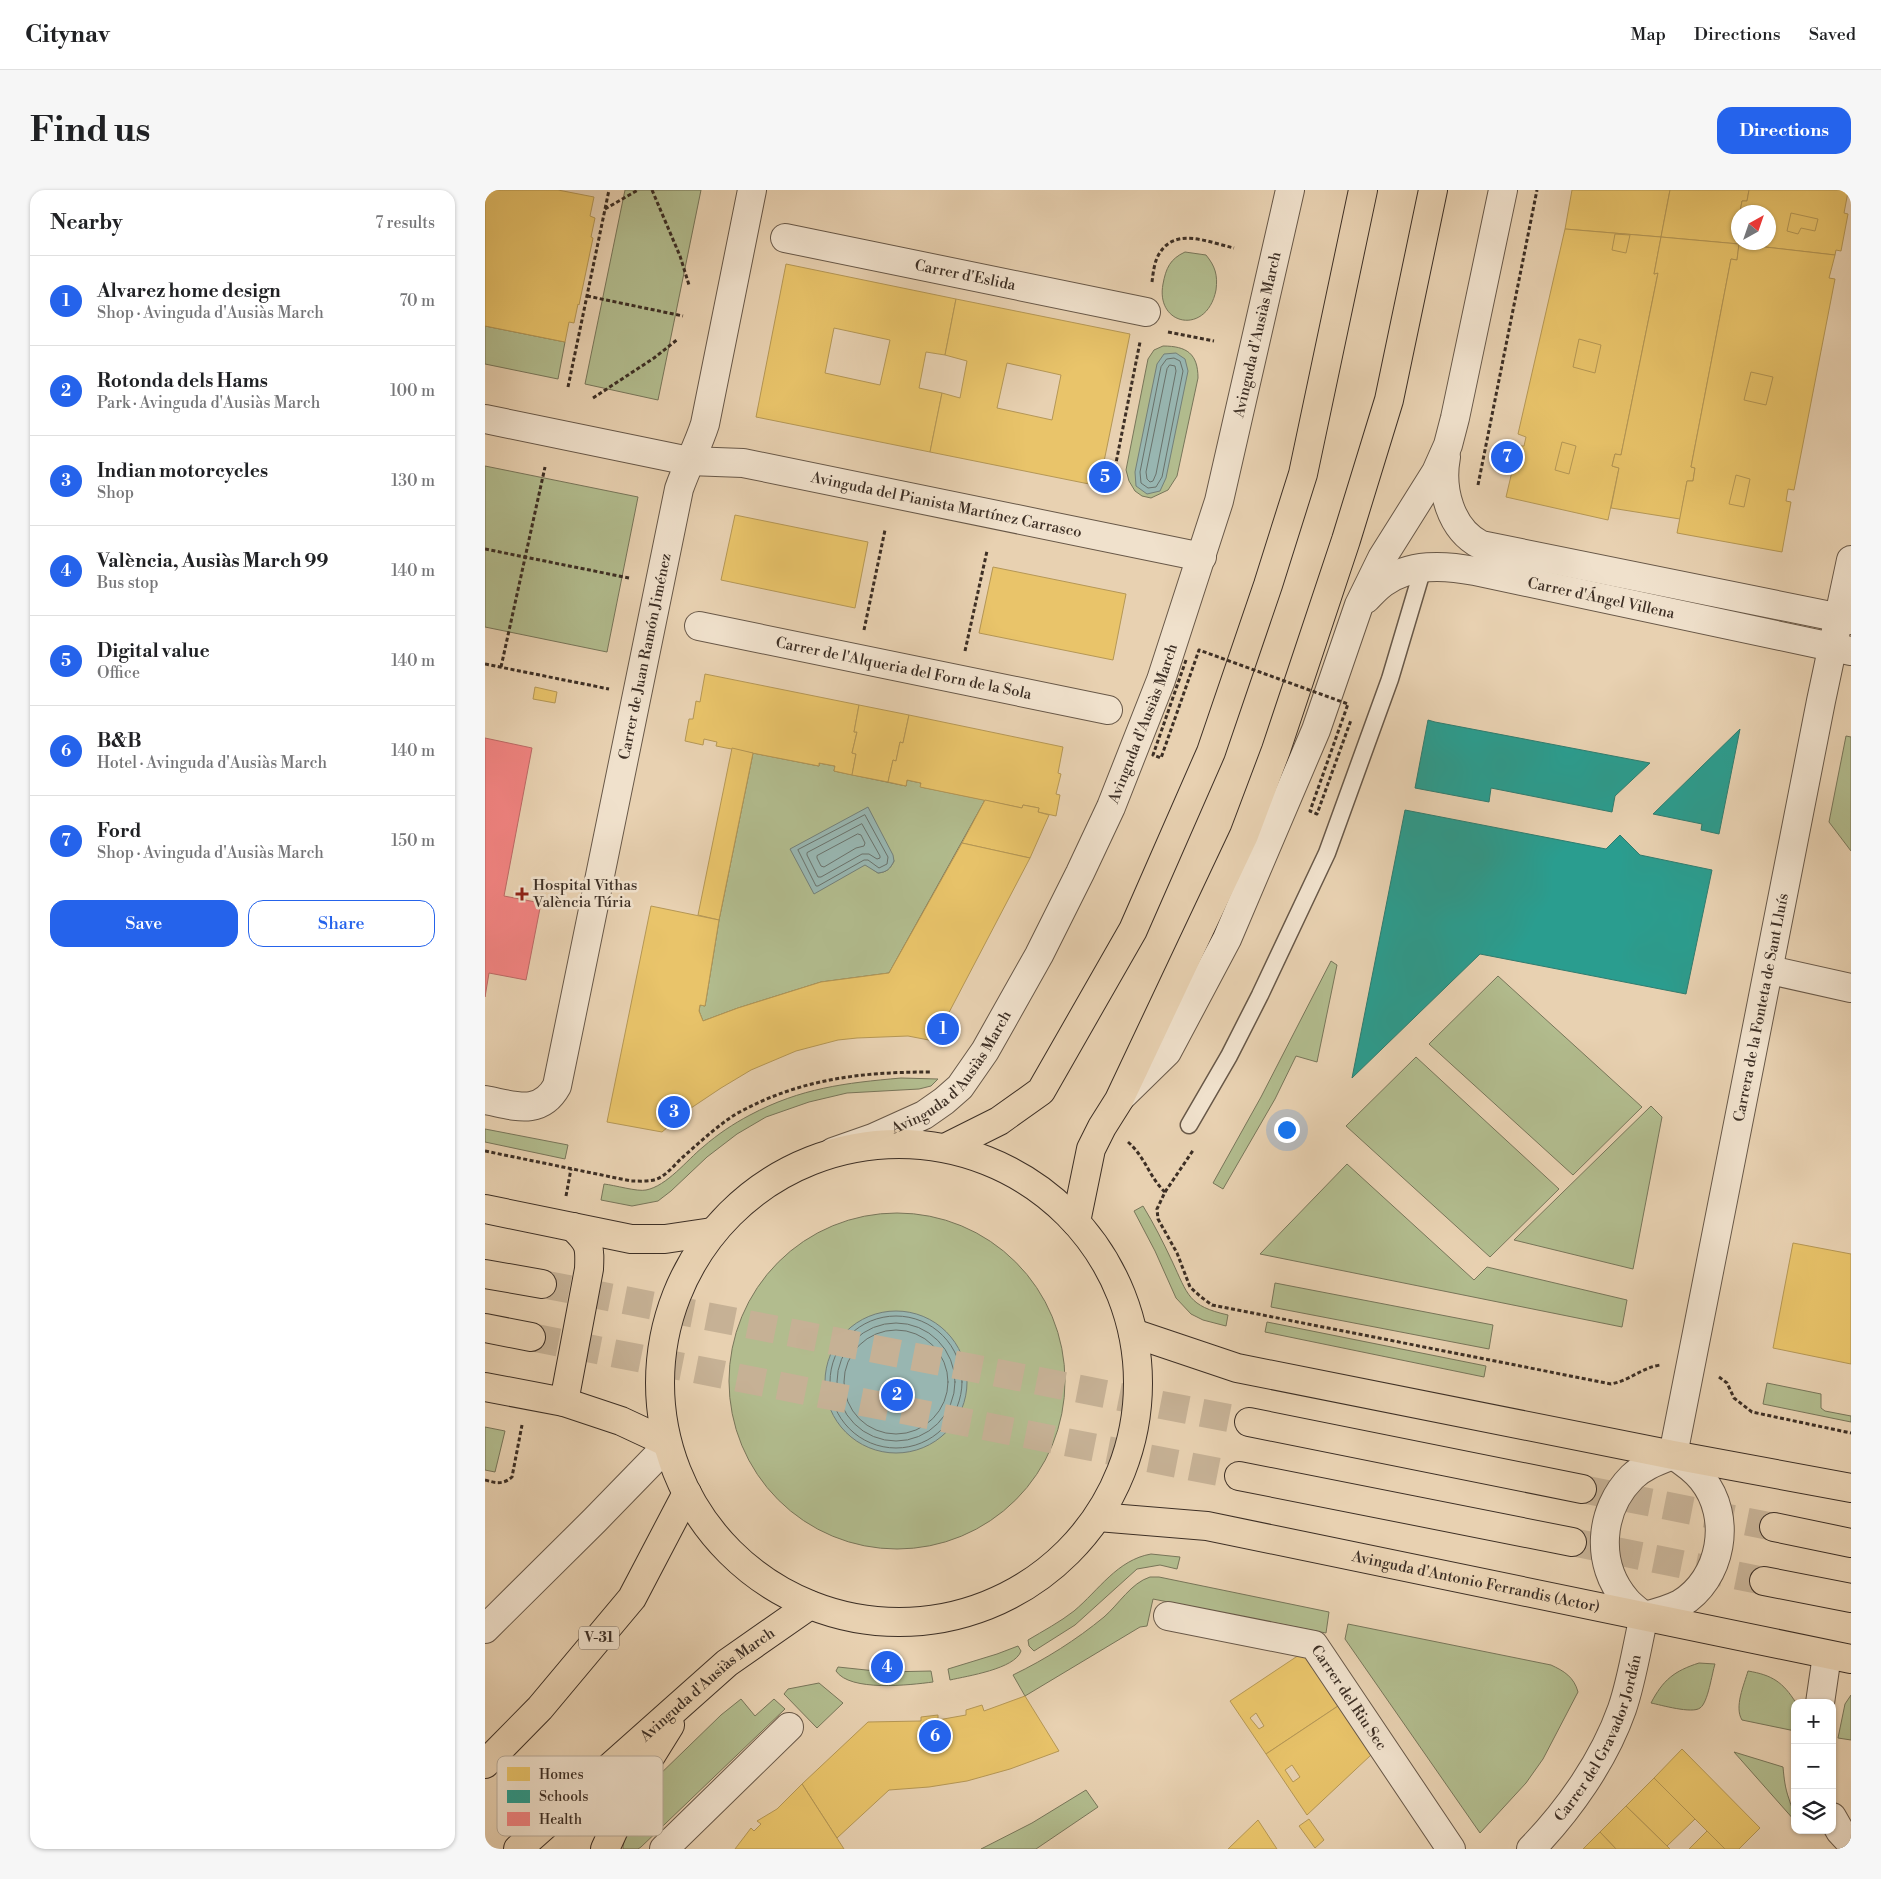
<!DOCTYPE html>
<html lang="en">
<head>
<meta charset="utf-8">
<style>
  :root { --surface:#fff; --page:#f6f6f6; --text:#202124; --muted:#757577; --line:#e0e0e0; --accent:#2563eb }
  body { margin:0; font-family:"Libre Bodoni",serif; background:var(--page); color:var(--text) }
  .controls { position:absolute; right:15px; bottom:15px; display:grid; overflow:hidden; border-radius:10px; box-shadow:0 1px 4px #0004 }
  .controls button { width:45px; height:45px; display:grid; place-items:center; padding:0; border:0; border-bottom:1px solid var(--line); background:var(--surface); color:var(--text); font:25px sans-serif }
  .compass { position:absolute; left:1246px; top:15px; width:45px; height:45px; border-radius:50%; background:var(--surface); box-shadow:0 1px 4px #0004; rotate:40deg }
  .you { position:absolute; left:801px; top:939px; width:18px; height:18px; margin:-12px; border:4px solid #fff; border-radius:50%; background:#1a73e8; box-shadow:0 0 0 8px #1a73e833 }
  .badge { display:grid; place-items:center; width:32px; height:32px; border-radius:50%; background:var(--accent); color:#fff; font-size:16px; font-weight:700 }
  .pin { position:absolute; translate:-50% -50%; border:2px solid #fff; box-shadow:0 1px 5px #0006 }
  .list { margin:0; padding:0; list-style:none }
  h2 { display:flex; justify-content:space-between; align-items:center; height:65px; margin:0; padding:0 20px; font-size:21px }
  h2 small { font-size:16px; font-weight:400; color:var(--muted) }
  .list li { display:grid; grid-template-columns:32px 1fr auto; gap:15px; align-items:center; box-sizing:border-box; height:90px; padding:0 20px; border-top:1px solid var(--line) }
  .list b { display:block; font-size:19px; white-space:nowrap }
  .list p { margin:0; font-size:16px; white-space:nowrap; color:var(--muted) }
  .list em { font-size:16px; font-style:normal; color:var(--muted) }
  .actions { display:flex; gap:10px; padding:15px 20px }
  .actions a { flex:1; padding:11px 0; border:1px solid var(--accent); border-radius:15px; text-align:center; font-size:18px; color:var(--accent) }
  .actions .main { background:var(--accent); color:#fff }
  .icon { flex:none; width:28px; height:28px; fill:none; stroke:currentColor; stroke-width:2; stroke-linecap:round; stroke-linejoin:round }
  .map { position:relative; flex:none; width:1366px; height:1659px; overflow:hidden; border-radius:15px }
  header { display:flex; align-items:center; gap:30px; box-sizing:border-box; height:70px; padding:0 25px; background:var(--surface); border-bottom:1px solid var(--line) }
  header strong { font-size:24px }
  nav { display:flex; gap:28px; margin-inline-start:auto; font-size:18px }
  .intro { display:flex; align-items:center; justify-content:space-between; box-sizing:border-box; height:120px; padding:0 30px }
  h1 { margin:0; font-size:35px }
  .button { padding:12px 22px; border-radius:15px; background:var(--accent); color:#fff; font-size:18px; font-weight:700 }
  main { display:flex; gap:30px; padding:0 30px }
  aside { flex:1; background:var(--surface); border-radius:15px; box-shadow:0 1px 4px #0004 }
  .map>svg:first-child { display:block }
</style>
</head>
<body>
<header>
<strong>Citynav</strong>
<nav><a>Map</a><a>Directions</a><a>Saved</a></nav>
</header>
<div class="intro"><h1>Find us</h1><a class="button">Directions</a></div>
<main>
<aside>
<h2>Nearby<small>7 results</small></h2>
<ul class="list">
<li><span class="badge">1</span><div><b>Alvarez home design</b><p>Shop · Avinguda d'Ausiàs March</p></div><em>70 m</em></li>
<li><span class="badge">2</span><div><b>Rotonda dels Hams</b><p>Park · Avinguda d'Ausiàs March</p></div><em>100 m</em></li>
<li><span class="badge">3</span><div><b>Indian motorcycles</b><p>Shop</p></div><em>130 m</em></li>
<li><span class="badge">4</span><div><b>València, Ausiàs March 99</b><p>Bus stop</p></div><em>140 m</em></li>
<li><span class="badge">5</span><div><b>Digital value</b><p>Office</p></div><em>140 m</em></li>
<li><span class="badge">6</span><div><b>B&amp;B</b><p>Hotel · Avinguda d'Ausiàs March</p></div><em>140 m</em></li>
<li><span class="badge">7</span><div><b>Ford</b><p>Shop · Avinguda d'Ausiàs March</p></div><em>150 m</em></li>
</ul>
<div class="actions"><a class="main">Save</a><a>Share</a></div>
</aside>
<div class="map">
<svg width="1366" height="1659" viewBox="0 0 1366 1659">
  <rect width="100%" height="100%" fill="#e8d1b1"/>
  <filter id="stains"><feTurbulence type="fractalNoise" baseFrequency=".004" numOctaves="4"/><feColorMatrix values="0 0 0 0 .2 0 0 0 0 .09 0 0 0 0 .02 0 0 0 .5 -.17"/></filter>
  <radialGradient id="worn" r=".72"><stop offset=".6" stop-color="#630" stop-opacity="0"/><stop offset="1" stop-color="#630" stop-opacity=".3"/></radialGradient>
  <g fill="#b2bc8e" stroke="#78765a" fill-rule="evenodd">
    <path d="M140,0H216L173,210L100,194Z"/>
    <path d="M700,62L721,65C730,76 733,85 731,100C722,146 670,136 678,94C681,78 685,69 700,62Z"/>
    <path d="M0,136L80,152L73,189L0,174Z"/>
    <path d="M678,156C702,156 713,164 713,188L692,286L683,300L666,308L657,306L650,301L644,291L641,280L663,169L669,160Z"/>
    <path d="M0,276L153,307L122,462L0,437Z"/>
    <path d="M1361,546L1366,547V661L1344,632Z"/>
    <path d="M268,563L334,576V573L350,576L349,581L421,596L422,590L436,593V597L500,610L404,783L336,792L253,818L218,831L214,821L215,815L220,816L234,730ZM383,618L409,671C405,679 402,682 393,683L380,674Z"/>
    <path d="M846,771L852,775L832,872L811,866L790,909L738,999L728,993L776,907Z"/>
    <path d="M1013,786L1157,917L1088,985L944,854Z"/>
    <path d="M931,867L1074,999L1005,1067L861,936Z"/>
    <path d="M416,888L453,889L446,896L434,899L362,903L324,912L281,927L252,944L222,967L186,1001L173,1011L147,1016L116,1010L119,994C129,995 153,1002 161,1000C182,996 202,970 218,957C233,944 248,934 265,925C316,898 360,893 416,888Z"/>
    <path d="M1166,916L1177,927L1148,1079L1029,1050Z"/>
    <path d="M0,939L83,955L80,969L0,952Z"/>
    <path d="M862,974L989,1090L1002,1077L1142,1110L1137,1137L775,1064Z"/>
    <path d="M658,1016C669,1034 678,1052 687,1071C703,1105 703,1116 743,1125L741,1136L718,1130L706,1124L691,1108L670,1061L649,1021Z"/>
    <circle cx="412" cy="1191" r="168"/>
    <path d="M790,1093L1008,1135L1004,1159L786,1117Z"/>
    <path d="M782,1132L1001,1176L999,1187L780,1142Z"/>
    <path d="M1282,1193L1336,1204V1218L1340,1221L1366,1226V1232L1278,1214Z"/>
    <path d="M0,1237L20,1241L10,1282L0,1280Z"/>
    <path d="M666,1364L695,1367L692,1379L675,1375L652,1379L590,1435L549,1461L544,1456L543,1450C558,1441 575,1432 589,1421C614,1400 632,1370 666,1364Z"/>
    <path d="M665,1387H674L844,1422L841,1443L668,1409L662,1436L655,1437L540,1506L528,1485C561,1469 591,1450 619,1427C634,1414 646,1393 665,1387Z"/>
    <path d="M863,1434L1066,1475C1079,1481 1089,1487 1093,1502L1058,1569L1041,1593L995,1643L860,1449Z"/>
    <path d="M533,1456L536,1461C530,1479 482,1486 465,1490L463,1479L512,1464Z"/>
    <path d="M1214,1473L1230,1474C1227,1483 1223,1513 1215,1518C1207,1524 1176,1515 1166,1513C1178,1490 1189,1481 1214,1473Z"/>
    <path d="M353,1477L400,1482L446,1481L448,1492C425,1495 365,1502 351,1481Z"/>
    <path d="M1263,1481C1287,1485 1298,1492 1311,1513H1310V1541L1257,1530C1249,1517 1259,1495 1263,1481Z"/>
    <path d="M334,1493L358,1513L332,1538L299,1504L303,1499Z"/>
    <path d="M1366,1505V1550L1353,1548L1360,1514Z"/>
    <path d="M256,1509L270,1526L289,1509L300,1519L156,1657L153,1659H138C137,1648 159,1602 167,1592L236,1525Z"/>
    <path d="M1249,1562L1298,1577C1299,1588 1300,1598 1304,1609C1306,1617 1310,1622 1310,1631Z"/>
    <path d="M601,1600L613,1617L551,1659H496L547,1633Z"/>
  </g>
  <g fill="#98b6b1" stroke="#748079">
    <path d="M691,163L700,169L703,181L681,288L675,301L662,304L651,296L650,282L672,174L679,164Z"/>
    <path d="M383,617L408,665L409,671C405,679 402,682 393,683L380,675L329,704L305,659Z"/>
    <circle cx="411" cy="1192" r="71"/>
  </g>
  <g fill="#e9c46a" stroke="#b59755" fill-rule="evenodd">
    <path d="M0,0H73L109,7L105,26L110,28L106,47L108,48L94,115L93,114L89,133L84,132L80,152L0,136Z"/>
    <path d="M1087,0H1185L1176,47L1080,39Z"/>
    <path d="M1185,0H1264L1262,11H1257L1255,22H1254L1252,41L1254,42V54L1176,47Z"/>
    <path d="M1264,0H1366V3L1363,2L1359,23L1363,24L1356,61L1351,60L1350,65L1254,54V52H1284V22H1255L1257,11H1262Z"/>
    <path d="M1306,23L1333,29L1330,41L1316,38L1313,44L1302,41Z"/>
    <path d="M1080,39L1176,47L1169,84L1173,83L1136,265L1130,264L1127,276L1134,278L1123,330L1021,307L1033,256H1039L1041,247L1033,244Z"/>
    <path d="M1130,44L1145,45L1141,63L1127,60Z"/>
    <path d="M1176,47L1254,54L1252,70L1246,69L1206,277L1210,278L1208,291H1202L1195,329L1126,318L1134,278L1127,276L1130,264L1136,265L1173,83L1169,84Z"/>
    <path d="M1254,54L1350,65L1344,88L1350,89L1309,300L1303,299L1301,311L1306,312L1297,362L1192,343L1202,291H1208L1210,278L1206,277L1246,69L1252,70Z"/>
    <path d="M301,74L471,109L460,165L441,162L434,198L457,203L445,262L271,227ZM349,138L405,150L395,195L340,183Z"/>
    <path d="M471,109L645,144L614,296L445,262L457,203L475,208L482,171L460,165ZM522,173L576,185L567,230L512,218Z"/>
    <path d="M1094,149L1116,155L1110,183L1088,177Z"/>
    <path d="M1266,182L1288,187L1281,215L1259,210Z"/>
    <path d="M1077,252L1091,256L1084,284L1070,280Z"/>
    <path d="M1251,285L1265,289L1259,317L1244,314Z"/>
    <path d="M250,325L383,352L370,418L236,390Z"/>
    <path d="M508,377L641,404L628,470L494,443Z"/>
    <path d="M220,484L374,515L369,542H372L367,563L371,564L367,585L349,581L350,576L334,573V576L231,556L232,552L219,549L218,555L200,551L204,529H208L211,511L215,512Z"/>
    <path d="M50,497L72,502L70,513L48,509Z"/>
    <path d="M374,515L424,525L418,553L415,552L411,571L408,570L403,592L367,585L371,564L367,563L372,542H369Z"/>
    <path d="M424,525L578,557L573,583L576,584L571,604L575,605L571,626L553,622L554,618L538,615L537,618L435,597L436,593L422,590L421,596L403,592L408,570L411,571L415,552L418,553Z"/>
    <path d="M247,558L268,563L234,730L213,725Z"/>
    <path d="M500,610L537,618L538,615L554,618L553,622L564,625L545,668L477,653Z"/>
    <path d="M477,653L545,668L449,851L423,846L372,848L353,850L311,861L266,880L236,898L203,920L177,942L122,932L166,716L234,730L220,816L215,815L214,821L218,831L253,818L336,792L404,783Z"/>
    <path d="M1308,1053L1366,1064V1174L1288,1158Z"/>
    <path d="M817,1463L827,1478L831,1476L845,1497L842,1500L853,1516L781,1564L745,1511ZM771,1523L779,1536L774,1539L765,1528Z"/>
    <path d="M540,1506L574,1561L525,1579L482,1591L444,1597L404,1600L352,1648L317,1594L383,1532L436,1531V1527L453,1525V1530L481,1525V1520L497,1515L499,1521Z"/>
    <path d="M853,1516L863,1530L866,1528L886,1565L822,1625L781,1564ZM807,1575L815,1587L808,1592L800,1580Z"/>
    <path d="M1197,1559L1275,1638L1254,1659H1240L1169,1588Z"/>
    <path d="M1169,1588L1210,1629L1182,1656L1141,1616Z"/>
    <path d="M317,1594L359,1659H250L266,1638L269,1641L276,1634L272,1631L292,1619Z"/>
    <path d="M1141,1616L1182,1656L1185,1659H1131L1115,1642Z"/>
    <path d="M824,1629L839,1650L830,1658L814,1636Z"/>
    <path d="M773,1630L792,1659H743Z"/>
    <path d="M1222,1641L1240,1659H1204Z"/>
    <path d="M1115,1642L1131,1659H1098Z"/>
  </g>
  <g fill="#2a9d8f" stroke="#307c6f">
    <path d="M943,530L950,532L1165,573L1130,606L1127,622L1006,598L1004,612L930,598Z"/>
    <path d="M1255,539L1234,644L1216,640L1217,634L1168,624Z"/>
    <path d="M920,620L1121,659L1135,645L1155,665L1227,680L1201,804L995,764L867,888Z"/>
  </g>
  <path fill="#f28482" stroke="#bc6a66" d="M0,548L47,558L19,706L56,713L41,790L4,783L0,807Z"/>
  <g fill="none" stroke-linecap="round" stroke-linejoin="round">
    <g stroke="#6a726b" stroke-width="1">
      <path d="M682,169L689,168L695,171L698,181L677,287L671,297L663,298L656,293L655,282L676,177Z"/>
      <path d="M685,175L690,176L691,181L671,284L668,291L665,292L662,289L661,282L682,179Z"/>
      <path d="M380,625L403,667L402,674L394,678L383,670H379L333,696H331L313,660Z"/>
      <path d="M377,634L395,666V668L392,669L384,664H377L336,687H333L322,665V663Z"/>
      <path d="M373,644L376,645L380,653L379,656L371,658L339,677L336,676L332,668V666Z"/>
      <circle cx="411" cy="1192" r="66"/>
      <circle cx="411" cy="1192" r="59"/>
      <circle cx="411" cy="1192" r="52"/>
    </g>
    <g stroke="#c6b195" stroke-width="28" stroke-dasharray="28 14" stroke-linecap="butt">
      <path d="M57,1094L764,1232"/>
      <path d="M46,1147L754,1286"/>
      <path d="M1097,1299L1289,1337"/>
      <path d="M1087,1352L1279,1391"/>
    </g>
    <g stroke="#685848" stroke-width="19">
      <path id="lane" d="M704,935L744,866L775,805L842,663L905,489L938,378"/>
    </g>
    <g stroke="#685848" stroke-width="30">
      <g id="street">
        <path id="s1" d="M300,48L661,122"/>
        <path id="s2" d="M0,229L204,271L258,273L717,367"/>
        <path d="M961,267C955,299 965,339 996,355L1366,430"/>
        <path id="s3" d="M881,409C886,404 892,397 898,393C925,373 959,375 990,381L1366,461"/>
        <path id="s4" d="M214,436L623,520"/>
        <path d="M1285,780L1366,798"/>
        <path d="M636,907L682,862L742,749L831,540L874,415L897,368L951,282L963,255L970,228L1018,0"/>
        <path id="s5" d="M0,910C28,915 55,927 72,896L194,299C202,276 213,256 220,234L267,0"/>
        <path id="s6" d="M348,962L388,948L439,925L459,911L475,897L500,861L554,765L595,683L626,617L676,490L734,311L805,0"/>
        <path id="s7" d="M1188,1265L1336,511L1366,370"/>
        <path id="s8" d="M683,1426L829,1455L966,1659"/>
        <path d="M1159,1426C1172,1423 1183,1420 1195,1414C1237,1389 1248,1327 1217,1289C1209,1279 1199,1272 1188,1265"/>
        <path d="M1159,1426C1153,1421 1146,1416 1141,1410C1110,1374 1114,1320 1147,1287C1158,1276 1173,1271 1188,1265"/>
        <path d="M0,1439L110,1330L182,1256"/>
        <path d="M1335,1513L1342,1465"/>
        <path d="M1347,1627L1355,1641L1366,1653"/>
        <path d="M179,1659L304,1537"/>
        <path id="s9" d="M1046,1659C1084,1620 1119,1570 1137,1519C1147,1490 1152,1456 1159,1426"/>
      </g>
    </g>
    <g stroke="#3d2f25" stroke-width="30">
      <g id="primary">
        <path d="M460,958L514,931L556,901L648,740L726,562L783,395L818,284L878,0"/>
        <path d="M0,1019L146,1049H180L227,1042"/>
        <path d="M591,1032L606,959L617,937L634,910L759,645L791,560L861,350L904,210L948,0"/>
        <path d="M0,1084L57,1094"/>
        <path d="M0,1138L46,1147"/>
        <path d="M648,1143L752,1178L1188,1265L1366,1298"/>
        <path d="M0,1197L79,1212L136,1231L181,1252"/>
        <path d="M79,1212L104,1079C105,1057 105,1053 88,1037"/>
        <path d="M764,1232L1097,1299"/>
        <path d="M754,1286L1087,1352"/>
        <path id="s10" d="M613,1327L722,1336L1366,1469"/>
        <path d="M1289,1337L1366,1353"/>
        <path d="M1279,1391L1366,1408"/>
      </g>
    </g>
    <g stroke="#3d2f25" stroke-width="30">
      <g id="highway">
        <circle cx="414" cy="1193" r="239"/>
        <path d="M0,1574L55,1518L147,1408L202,1303"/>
        <path id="s11" d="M33,1659L242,1473L325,1415"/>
        <path d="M120,1659L154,1585L185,1535"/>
      </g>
    </g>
    <g stroke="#3d2f25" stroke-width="3" stroke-dasharray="4 2.5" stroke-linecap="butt">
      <path d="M167,0L195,66L204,95"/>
      <path d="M120,19L153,0"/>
      <path d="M667,92C668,84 669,75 672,68C687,35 722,52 749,58"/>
      <path d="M102,106L198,126"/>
      <path d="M683,142L729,151"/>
      <path d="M83,197L124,0"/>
      <path d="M108,208L169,168L193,149"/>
      <path d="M993,295L1052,0"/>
      <path d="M625,303L655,152"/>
      <path d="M0,359L144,388"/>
      <path d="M379,440L400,340"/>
      <path d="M480,461L502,361"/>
      <path d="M0,474L124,499"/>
      <path d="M16,477L60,277"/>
      <path d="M643,952C661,968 664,987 680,1002L672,1019L673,1029L692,1063L705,1097L716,1107L727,1115L1126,1194C1146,1190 1156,1178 1175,1175"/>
      <path d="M0,961L146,991C154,991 164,992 172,989C182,985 190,974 198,967C215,952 232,936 251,924C314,889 375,882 445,882"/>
      <path d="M680,1002L709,959"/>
      <path d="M81,1006L86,979"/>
      <path d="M1234,1187L1242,1193L1249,1208L1267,1222L1366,1243"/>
      <path d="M0,1290C11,1293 18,1295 27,1287L37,1235"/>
    </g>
    <use href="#lane" stroke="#f0e1cc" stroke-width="16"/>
    <use href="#street" stroke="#f0e1cc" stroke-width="28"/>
    <use href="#primary" stroke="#e8d1b1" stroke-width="28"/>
    <use href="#highway" stroke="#e8d1b1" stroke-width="28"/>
    <path stroke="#3d2f25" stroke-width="3" stroke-dasharray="4 2.5" stroke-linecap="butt" d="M701,470L668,565L676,568L714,460L863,514L825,621L832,624L866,530"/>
  </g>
  <path fill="#8f2418" stroke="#f0e1cc" stroke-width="2" d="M34.5 696.5h5v5h5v5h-5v5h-5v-5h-5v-5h5z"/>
  <g text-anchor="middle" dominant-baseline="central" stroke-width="5" stroke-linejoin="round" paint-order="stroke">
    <rect fill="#f0e1cc" stroke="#736457" stroke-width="1" x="94" y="1436.5" width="40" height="23" rx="4"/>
    <g font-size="14" font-weight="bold" fill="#3d2f25">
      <text x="114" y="1448">V-31</text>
    </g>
    <g font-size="15" fill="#3d2f25" stroke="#f0e1cc">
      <text stroke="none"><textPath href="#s1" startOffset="184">Carrer d'Eslida</textPath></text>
      <text stroke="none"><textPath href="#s6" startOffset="958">Avinguda d'Ausiàs March</textPath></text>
      <text stroke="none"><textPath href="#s2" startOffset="470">Avinguda del Pianista Martínez Carrasco</textPath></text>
      <text stroke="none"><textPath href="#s3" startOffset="248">Carrer d'Ángel Villena</textPath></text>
      <text stroke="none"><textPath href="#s5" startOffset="519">Carrer de Juan Ramón Jiménez</textPath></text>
      <text stroke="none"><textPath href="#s4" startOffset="209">Carrer de l'Alqueria del Forn de la Sola</textPath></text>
      <text stroke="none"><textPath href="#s6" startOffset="552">Avinguda d'Ausiàs March</textPath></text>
      <text stroke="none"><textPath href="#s7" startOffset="456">Carrera de la Fonteta de Sant Lluís</textPath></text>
      <text stroke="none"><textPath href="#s6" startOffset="148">Avinguda d'Ausiàs March</textPath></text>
      <text stroke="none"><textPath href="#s10" startOffset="384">Avinguda d'Antonio Ferrandis (Actor)</textPath></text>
      <text stroke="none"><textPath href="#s11" startOffset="251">Avinguda d'Ausiàs March</textPath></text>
      <text stroke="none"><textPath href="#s8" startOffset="212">Carrer del Riu Sec</textPath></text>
      <text stroke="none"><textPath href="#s9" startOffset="132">Carrer del Gravador Jordán</textPath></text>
    </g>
    <g font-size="15" fill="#3d2f25" stroke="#f0e1cc" text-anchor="start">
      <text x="48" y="695">Hospital Vithas<tspan x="48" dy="17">València Túria</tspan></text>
    </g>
  </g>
  <rect x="12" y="1566" width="166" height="80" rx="8" fill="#f0e1cc" stroke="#baac9a" stroke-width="1"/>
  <rect x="22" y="1577" width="23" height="14" fill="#e9c46a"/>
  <rect x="22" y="1600" width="23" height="13" fill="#2a9d8f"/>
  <rect x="22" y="1622" width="23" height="14" fill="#f28482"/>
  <g font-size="14" fill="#3d2f25">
    <text x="54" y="1589">Homes</text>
    <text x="54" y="1611">Schools</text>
    <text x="54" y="1634">Health</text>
  </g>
  <rect width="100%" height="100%" filter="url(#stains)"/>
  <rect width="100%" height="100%" fill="url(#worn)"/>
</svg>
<div class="controls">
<button>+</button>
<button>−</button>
<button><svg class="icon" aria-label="layers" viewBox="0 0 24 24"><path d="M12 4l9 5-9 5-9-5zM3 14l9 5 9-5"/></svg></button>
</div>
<svg class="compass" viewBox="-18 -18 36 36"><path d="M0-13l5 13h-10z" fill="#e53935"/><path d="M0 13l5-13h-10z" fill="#757577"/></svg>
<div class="you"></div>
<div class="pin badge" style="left:458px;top:839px">1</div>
<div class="pin badge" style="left:412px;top:1205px">2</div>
<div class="pin badge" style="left:189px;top:922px">3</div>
<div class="pin badge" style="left:402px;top:1477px">4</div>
<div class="pin badge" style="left:620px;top:287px">5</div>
<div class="pin badge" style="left:450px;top:1546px">6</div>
<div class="pin badge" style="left:1022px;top:267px">7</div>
</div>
</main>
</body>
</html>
